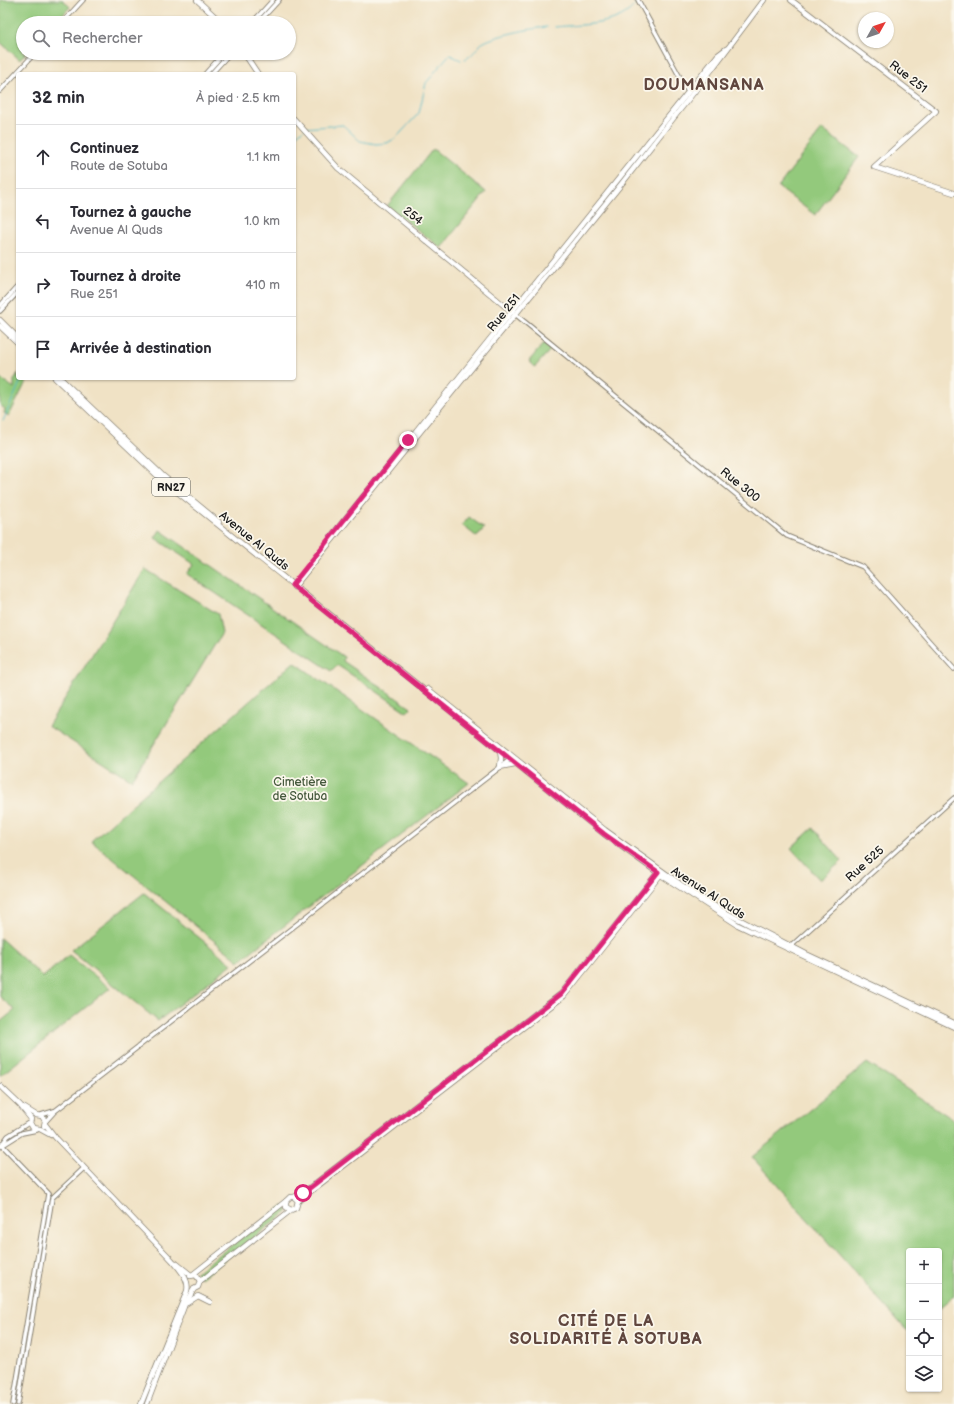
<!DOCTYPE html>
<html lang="fr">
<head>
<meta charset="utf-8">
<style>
  :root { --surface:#fff; --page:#f7f7f7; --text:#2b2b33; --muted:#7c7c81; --line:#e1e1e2 }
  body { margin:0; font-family:"Balsamiq Sans",sans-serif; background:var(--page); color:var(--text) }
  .controls { position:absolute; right:12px; bottom:12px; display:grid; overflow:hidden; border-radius:4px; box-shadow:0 1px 3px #0004 }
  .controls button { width:36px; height:36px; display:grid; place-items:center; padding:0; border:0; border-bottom:1px solid var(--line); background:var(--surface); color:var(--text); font:20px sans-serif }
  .compass { position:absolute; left:858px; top:12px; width:36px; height:36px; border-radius:50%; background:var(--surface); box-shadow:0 1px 3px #0004; rotate:50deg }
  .stop { position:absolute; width:12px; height:12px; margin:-9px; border:3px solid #db2777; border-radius:50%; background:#fff }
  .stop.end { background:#db2777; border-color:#fff; box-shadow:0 1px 4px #0008 }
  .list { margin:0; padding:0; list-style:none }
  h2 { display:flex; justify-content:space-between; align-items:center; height:52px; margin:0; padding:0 16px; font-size:17px }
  h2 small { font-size:13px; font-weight:400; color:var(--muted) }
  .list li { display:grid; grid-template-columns:26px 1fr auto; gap:12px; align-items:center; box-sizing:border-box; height:64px; padding:0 16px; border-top:1px solid var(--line) }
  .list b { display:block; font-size:15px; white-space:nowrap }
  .list p { margin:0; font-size:13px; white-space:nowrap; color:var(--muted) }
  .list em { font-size:13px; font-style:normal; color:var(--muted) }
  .icon { flex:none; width:22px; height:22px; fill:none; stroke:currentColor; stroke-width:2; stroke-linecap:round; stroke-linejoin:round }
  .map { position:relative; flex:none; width:954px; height:1404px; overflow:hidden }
  .search { position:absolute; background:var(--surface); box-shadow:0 1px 3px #0004; left:16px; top:16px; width:280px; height:44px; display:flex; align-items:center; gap:10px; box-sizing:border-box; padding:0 14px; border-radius:22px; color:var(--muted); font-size:15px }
  .panel { position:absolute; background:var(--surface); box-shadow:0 1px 3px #0004; left:16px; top:72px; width:280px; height:308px; border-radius:4px }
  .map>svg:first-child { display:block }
</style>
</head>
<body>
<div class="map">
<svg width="954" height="1404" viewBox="0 0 954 1404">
  <rect width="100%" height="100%" fill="#fbf7ec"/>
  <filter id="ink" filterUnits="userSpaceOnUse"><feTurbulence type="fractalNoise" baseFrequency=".025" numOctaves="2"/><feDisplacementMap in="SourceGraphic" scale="8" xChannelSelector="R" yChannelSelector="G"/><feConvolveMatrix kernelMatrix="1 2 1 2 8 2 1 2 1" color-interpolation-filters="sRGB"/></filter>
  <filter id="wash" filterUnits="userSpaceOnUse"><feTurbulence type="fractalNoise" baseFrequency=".012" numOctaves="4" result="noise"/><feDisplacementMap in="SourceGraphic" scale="16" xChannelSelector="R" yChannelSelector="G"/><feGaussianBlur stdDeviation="0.9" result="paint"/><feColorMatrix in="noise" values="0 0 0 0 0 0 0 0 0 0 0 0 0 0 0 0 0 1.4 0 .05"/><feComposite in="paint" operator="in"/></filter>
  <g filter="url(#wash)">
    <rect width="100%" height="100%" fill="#f0e2c5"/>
    <g fill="#93c97b" stroke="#58724c">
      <path d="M0,0H63L70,7L55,23H23V53H26L20,60L0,42Z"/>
      <path d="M822,129L859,157L815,215L778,187Z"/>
      <path d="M433,149L486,192L441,248L387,206Z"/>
      <path d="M544,343L551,349L535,367L529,361Z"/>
      <path d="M18,373V378H28L9,416L4,413L5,409L0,405V378L14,388V380Z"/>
      <path d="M469,517L484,528L477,537L462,525Z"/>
      <path d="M160,530L344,657L343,661L411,708L407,712L337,665L331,671L187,574L194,564L155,538Z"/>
      <path d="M145,569L218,614L222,633L132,780L48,726Z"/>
      <path d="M294,662L469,783L239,961L91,841Z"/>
      <path d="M813,828L842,861L820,880L791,848Z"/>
      <path d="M144,893L232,964L158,1021L71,950Z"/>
      <path d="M0,938L43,977L69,955L110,988L0,1076V1022L15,1010L0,997Z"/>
      <path d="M867,1063L954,1120V1296L939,1309V1251H909V1333L752,1157Z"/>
      <path d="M283,1206L287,1209V1212L201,1278L195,1273Z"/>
    </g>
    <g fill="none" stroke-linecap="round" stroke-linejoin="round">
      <g stroke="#4ab6c6" stroke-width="1">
        <path d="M555,27C582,24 621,27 637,2"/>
        <path d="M465,59C473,56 475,49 481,44C491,36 533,28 547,27"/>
        <path d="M434,73L448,56L450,55L461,60"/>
        <path d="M305,128L343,125L360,141L376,144L387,143L396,138L419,113L426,83L432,76"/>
        <path d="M294,137L303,130"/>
        <path d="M3,421L22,378"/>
      </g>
    </g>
  </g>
  <g filter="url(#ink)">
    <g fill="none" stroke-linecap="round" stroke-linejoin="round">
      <g stroke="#867f70" stroke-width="5.5">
        <g id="minor">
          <path d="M638,0L688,92"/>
          <path d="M62,23L83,0"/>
          <path d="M252,23L273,0"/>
          <path d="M258,23L279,0"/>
          <path d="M205,74L224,53"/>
          <path d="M211,74L230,53"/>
          <path d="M0,91L35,53"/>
          <path d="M0,306L18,286"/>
          <path d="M0,311L18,292"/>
          <path d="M515,314L787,536L863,567L954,669"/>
          <path d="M789,948L954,798"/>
          <path d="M41,1115L54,1111"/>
          <path d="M45,1122L55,1111L512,758"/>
          <path d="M2,1145L49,1194"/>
          <path d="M3,1145L22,1133L37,1130"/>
          <path d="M0,1147L8,1136L30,1122"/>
          <path d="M13,1404L48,1194"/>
          <path d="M18,1404L52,1198L84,1168"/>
        </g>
      </g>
      <g stroke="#867f70" stroke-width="6">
        <g id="major">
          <path d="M197,0L222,23"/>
          <path d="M791,0L936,111L874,167L954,193"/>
          <path d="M244,53L258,74"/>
          <path d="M294,119L338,168L512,312"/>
          <path d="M0,320L18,338"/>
          <path d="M0,326L18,343"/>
          <path d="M55,378L161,479L604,834L661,875L738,925L954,1027"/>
          <path d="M60,378L162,475L219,522"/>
          <path d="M330,538L718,55L726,49"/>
          <path d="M294,587L619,187L713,68L764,0"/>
          <path d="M428,689L605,830L683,886L721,910L806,954L954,1023"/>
          <path d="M500,767L515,764"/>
          <path d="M500,767L501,758L500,751"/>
          <path d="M0,1086L20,1105L31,1119L30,1123L33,1128L40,1129L51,1135"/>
          <path d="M23,1107L36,1115L42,1116L45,1121L44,1126"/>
          <path d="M45,1124L55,1137L172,1260C179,1268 190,1280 187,1291L141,1404"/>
          <path d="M294,1197L303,1193L561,994L659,871"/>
          <path d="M298,1201L564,996L661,874"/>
          <path d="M176,1263L191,1275"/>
          <path d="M192,1275L286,1201"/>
          <path d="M190,1276L196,1275L200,1281"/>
          <path d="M187,1303L198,1296L210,1302"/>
          <path d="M147,1404L185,1304L194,1289L198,1287L200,1281L207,1276L291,1210L296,1208L298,1201L294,1197H290L286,1201V1207L291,1210"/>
        </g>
      </g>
      <use href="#minor" stroke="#fff" stroke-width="3.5"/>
      <use href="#major" stroke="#fff" stroke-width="4.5"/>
    </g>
  </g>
  <g fill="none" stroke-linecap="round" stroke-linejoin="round" filter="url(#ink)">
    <path stroke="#db2777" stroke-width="5" d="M303,1193L561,994L658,872L604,834L292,585L408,440"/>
  </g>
  <g text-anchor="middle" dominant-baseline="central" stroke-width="3.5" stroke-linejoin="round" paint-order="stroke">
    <rect fill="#fbf7ec" stroke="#5f5e5a" stroke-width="1" x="152" y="478" width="38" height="18" rx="3"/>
    <g font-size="11" font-weight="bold" fill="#1c1c1c">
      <text x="171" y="487">RN27</text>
    </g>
    <g font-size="12" fill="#1c1c1c" stroke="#fbf7ec">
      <text transform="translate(908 77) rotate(38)">Rue 251</text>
      <text transform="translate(413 216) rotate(39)">254</text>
      <text transform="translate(504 313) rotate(-51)">Rue 251</text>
      <text transform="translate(740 485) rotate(39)">Rue 300</text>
      <text transform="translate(254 541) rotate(39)">Avenue Al Quds</text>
      <text transform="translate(865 864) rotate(-42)">Rue 525</text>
      <text transform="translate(708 893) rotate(33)">Avenue Al Quds</text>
    </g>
    <g font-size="12" fill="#46593d" stroke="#fbf7ec">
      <text x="300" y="782">Cimetière<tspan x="300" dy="14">de Sotuba</tspan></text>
    </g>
    <g font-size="16" font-weight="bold" letter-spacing="1" fill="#60463e" stroke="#fbf7ec">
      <text x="704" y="85">DOUMANSANA</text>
      <text x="606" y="1321">CITÉ DE LA<tspan x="606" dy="18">SOLIDARITÉ À SOTUBA</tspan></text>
    </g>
  </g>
</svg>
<div class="controls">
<button>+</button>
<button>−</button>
<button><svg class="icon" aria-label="locate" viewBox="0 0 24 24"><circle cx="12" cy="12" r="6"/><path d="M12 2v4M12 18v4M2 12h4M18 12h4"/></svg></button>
<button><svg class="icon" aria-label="layers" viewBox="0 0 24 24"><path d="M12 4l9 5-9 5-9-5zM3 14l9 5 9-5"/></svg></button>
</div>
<svg class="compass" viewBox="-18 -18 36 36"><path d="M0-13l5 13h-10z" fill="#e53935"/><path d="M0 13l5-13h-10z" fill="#7c7c81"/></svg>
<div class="stop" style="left:303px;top:1193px"></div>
<div class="stop end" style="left:408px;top:440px"></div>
<div class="search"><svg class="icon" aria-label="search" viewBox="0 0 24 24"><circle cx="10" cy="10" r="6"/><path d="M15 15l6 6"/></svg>Rechercher</div>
<section class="panel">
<h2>32 min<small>À pied · 2.5 km</small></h2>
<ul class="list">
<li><svg class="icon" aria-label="ahead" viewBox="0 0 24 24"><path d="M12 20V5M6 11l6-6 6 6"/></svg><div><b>Continuez</b><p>Route de Sotuba</p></div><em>1.1 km</em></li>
<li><svg class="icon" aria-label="left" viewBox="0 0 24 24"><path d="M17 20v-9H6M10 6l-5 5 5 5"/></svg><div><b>Tournez à gauche</b><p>Avenue Al Quds</p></div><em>1.0 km</em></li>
<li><svg class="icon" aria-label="right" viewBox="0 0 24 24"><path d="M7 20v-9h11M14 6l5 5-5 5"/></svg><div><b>Tournez à droite</b><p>Rue 251</p></div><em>410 m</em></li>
<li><svg class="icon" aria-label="arrive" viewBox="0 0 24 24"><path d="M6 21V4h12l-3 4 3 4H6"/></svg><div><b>Arrivée à destination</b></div></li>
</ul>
</section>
</div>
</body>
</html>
